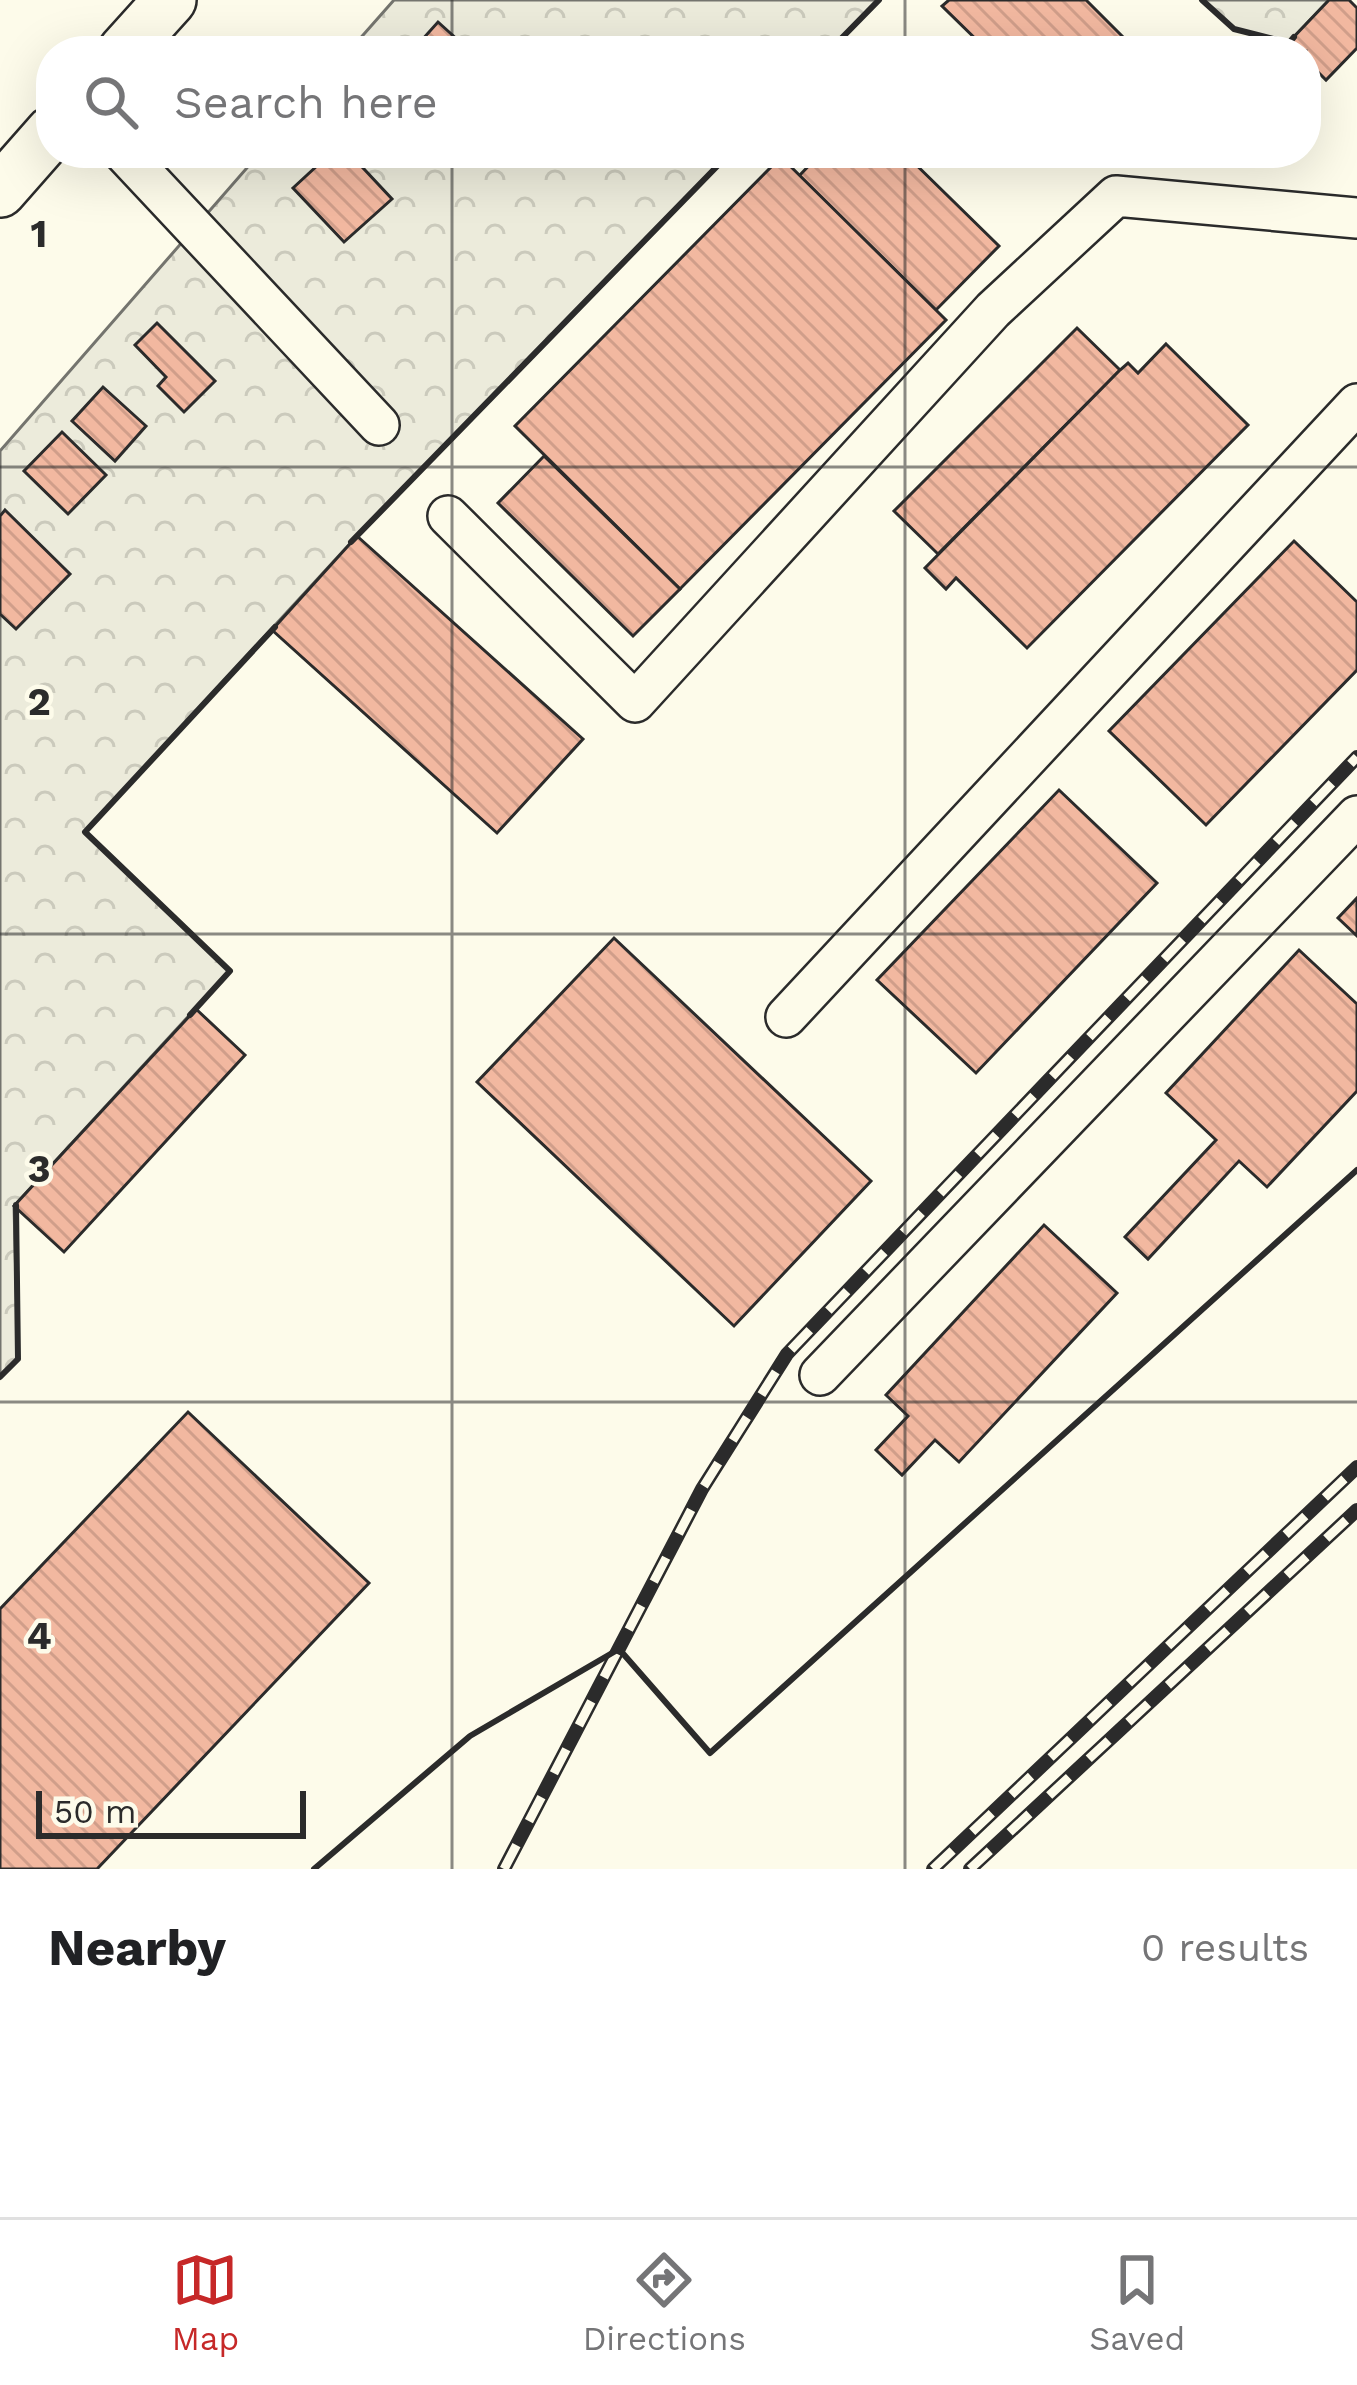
<!DOCTYPE html>
<html lang="en">
<head>
<meta charset="utf-8">
<style>
  :root { --surface:#fff; --page:#f6f6f6; --text:#202124; --muted:#757577; --line:#e0e0e0; --accent:#c62828 }
  body { margin:0; font-family:"Work Sans",sans-serif; background:var(--page); color:var(--text) }
  .scale { position:absolute; left:36px; bottom:30px; width:270px; box-sizing:border-box; padding-left:12px; border:6px solid #2b2b2b; border-top:0; font-size:33px; line-height:42px; white-space:nowrap; color:#2b2b2b; -webkit-text-stroke:9px #fdfbea; paint-order:stroke }
  .list { margin:0; padding:0; list-style:none }
  h2 { display:flex; justify-content:space-between; align-items:center; height:156px; margin:0; padding:0 48px; font-size:51px }
  h2 small { font-size:39px; font-weight:400; color:var(--muted) }
  .icon { flex:none; width:66px; height:66px; fill:none; stroke:currentColor; stroke-width:2; stroke-linecap:round; stroke-linejoin:round }
  .map { position:relative; flex:none; width:1357px; height:1869px; overflow:hidden }
  .search { position:absolute; background:var(--surface); box-shadow:0 12px 48px #0002; left:36px; right:36px; top:36px; height:132px; display:flex; align-items:center; gap:30px; box-sizing:border-box; padding:0 42px; border-radius:48px; color:var(--muted); font-size:45px }
  .sheet { height:348px; background:var(--surface) }
  nav { display:flex; justify-content:space-around; align-items:center; box-sizing:border-box; height:168px; border-top:3px solid var(--line); background:var(--surface); font-size:33px; color:var(--muted) }
  nav a { display:grid; justify-items:center; gap:6px }
  nav .on { color:var(--accent) }
  .map>svg:first-child { display:block }
</style>
</head>
<body>
<div class="map">
<svg width="1357" height="1869" viewBox="0 0 1357 1869">
  <defs>
    <pattern id="forest-crowns" width="20" height="18" patternUnits="userSpaceOnUse" patternTransform="scale(3)"><rect width="20" height="18" fill="#ecebdb"/><path d="M2 6a3 3 0 1 1 6 0M12 15a3 3 0 1 1 6 0" fill="none" stroke="#cbcabc"/></pattern>
    <pattern id="building-back-hatch" width="6" height="6" patternUnits="userSpaceOnUse" patternTransform="scale(3)"><rect width="6" height="6" fill="#f2b8a0"/><path d="M-1 5l2 2M0 0l6 6M5-1l2 2" fill="none" stroke="#d09e8a"/></pattern>
  </defs>
  <rect width="100%" height="100%" fill="#fdfbea"/>
  <g fill="url(#forest-crowns)" stroke="#74746e" stroke-width="3">
    <path d="M394,0H879L829,51H349Z"/>
    <path d="M1202,0H1329L1288,43L1234,29Z"/>
    <path d="M260,153H730L357,536L85,832L230,971L14,1206L18,1359L0,1377V451Z"/>
  </g>
  <g fill="url(#building-back-hatch)" stroke="#2b2b2b" stroke-width="3">
    <path d="M949,0H1086L1137,51H988L942,6Z"/>
    <path d="M1329,0H1349L1357,8V48L1326,80L1306,60V51H1296L1288,43Z"/>
    <path d="M438,22L470,51H412Z"/>
    <path d="M331,153H349L392,199L344,242L293,188Z"/>
    <path d="M821,153H904L999,246L936,310L799,176Z"/>
    <path d="M781,157L946,320L680,589L515,426Z"/>
    <path d="M157,323L215,381L184,412L158,386L166,377L135,345Z"/>
    <path d="M1077,328L1120,370L938,554L894,511Z"/>
    <path d="M1166,344L1248,425L1027,648L956,578L946,589L925,568L1120,370L1128,363L1138,373Z"/>
    <path d="M103,387L146,426L115,461L72,421Z"/>
    <path d="M62,432L106,475L68,514L24,471Z"/>
    <path d="M544,456L680,589L633,636L498,503Z"/>
    <path d="M5,510L70,574L16,629L0,614V516Z"/>
    <path d="M357,536L583,739L497,833L272,630Z"/>
    <path d="M1294,541L1357,602V670L1206,825L1109,731Z"/>
    <path d="M1059,790L1157,883L976,1073L877,980Z"/>
    <path d="M1357,898V936L1338,918Z"/>
    <path d="M614,938L871,1181L734,1326L477,1082Z"/>
    <path d="M1299,950L1357,1004V1091L1267,1187L1239,1161L1148,1259L1125,1237L1216,1140L1166,1093Z"/>
    <path d="M196,1009L245,1055L64,1252L14,1206Z"/>
    <path d="M1044,1225L1117,1293L959,1462L935,1440L902,1475L876,1450L908,1416L886,1395Z"/>
    <path d="M188,1412L369,1583L97,1869H0V1609Z"/>
  </g>
  <g fill="none" stroke-linecap="round" stroke-linejoin="round">
    <g stroke="#2b2b2b" stroke-width="44">
      <g id="minor">
        <path d="M124,153L379,425"/>
        <path d="M448,516L635,702L993,310L1116,196L1357,218"/>
        <path d="M786,1017L1357,404"/>
        <path d="M820,1375L1357,816"/>
      </g>
    </g>
    <g stroke="#2b2b2b" stroke-width="56">
      <g id="major">
        <path d="M124,51L170,0"/>
        <path d="M0,191L51,133"/>
      </g>
    </g>
    <use href="#minor" stroke="#fdfbea" stroke-width="39"/>
    <use href="#major" stroke="#fdfbea" stroke-width="51"/>
    <g stroke="#2b2b2b" stroke-width="14">
      <g id="rail">
        <path d="M504,1869L702,1489L787,1354L1357,757"/>
        <path d="M933,1869L1357,1467"/>
        <path d="M970,1869L1357,1510"/>
      </g>
    </g>
    <use href="#rail" stroke="#fdfbea" stroke-width="9" stroke-dasharray="27" stroke-linecap="butt"/>
    <g stroke="#2b2b2b" stroke-width="6">
      <path d="M1202,0L1234,29L1289,43L1294,37"/>
      <path d="M829,51L879,0"/>
      <path d="M351,542L730,153"/>
      <path d="M190,1015L230,971L85,832L275,627"/>
      <path d="M0,1377L18,1359L16,1205"/>
      <path d="M314,1869L470,1736L619,1649L710,1753L1357,1170"/>
    </g>
  </g>
  <path fill="none" stroke="#2b2b2b" stroke-width="3" stroke-opacity="0.55" d="M452,0V51M905,0V51M452,153V1869M905,153V1869M0,467H1357M0,934H1357M0,1402H1357"/>
  <g font-size="39" text-anchor="middle" font-weight="bold" fill="#2b2b2b" stroke="#fdfbea" stroke-width="9" stroke-linejoin="round" paint-order="stroke">
    <text x="39" y="247">1</text>
    <text x="39" y="715">2</text>
    <text x="39" y="1182">3</text>
    <text x="39" y="1649">4</text>
  </g>
</svg>
<div class="scale">50 m</div>
<div class="search"><svg class="icon" aria-label="search" viewBox="0 0 24 24"><circle cx="10" cy="10" r="6"/><path d="M15 15l6 6"/></svg>Search here</div>
</div>
<section class="sheet">
<h2>Nearby<small>0 results</small></h2>
<ul class="list">
</ul>
</section>
<nav>
<a class="on"><svg class="icon" aria-label="map" viewBox="0 0 24 24"><path d="M3 6l6-2 6 2 6-2v14l-6 2-6-2-6 2zM9 4v14M15 6v14"/></svg>Map</a>
<a><svg class="icon" aria-label="directions" viewBox="0 0 24 24"><path d="M12 3l9 9-9 9-9-9zM9 14v-3h6M13 9l2 2-2 2"/></svg>Directions</a>
<a><svg class="icon" aria-label="saved" viewBox="0 0 24 24"><path d="M7 4h10v16l-5-4-5 4z"/></svg>Saved</a>
</nav>
</body>
</html>
